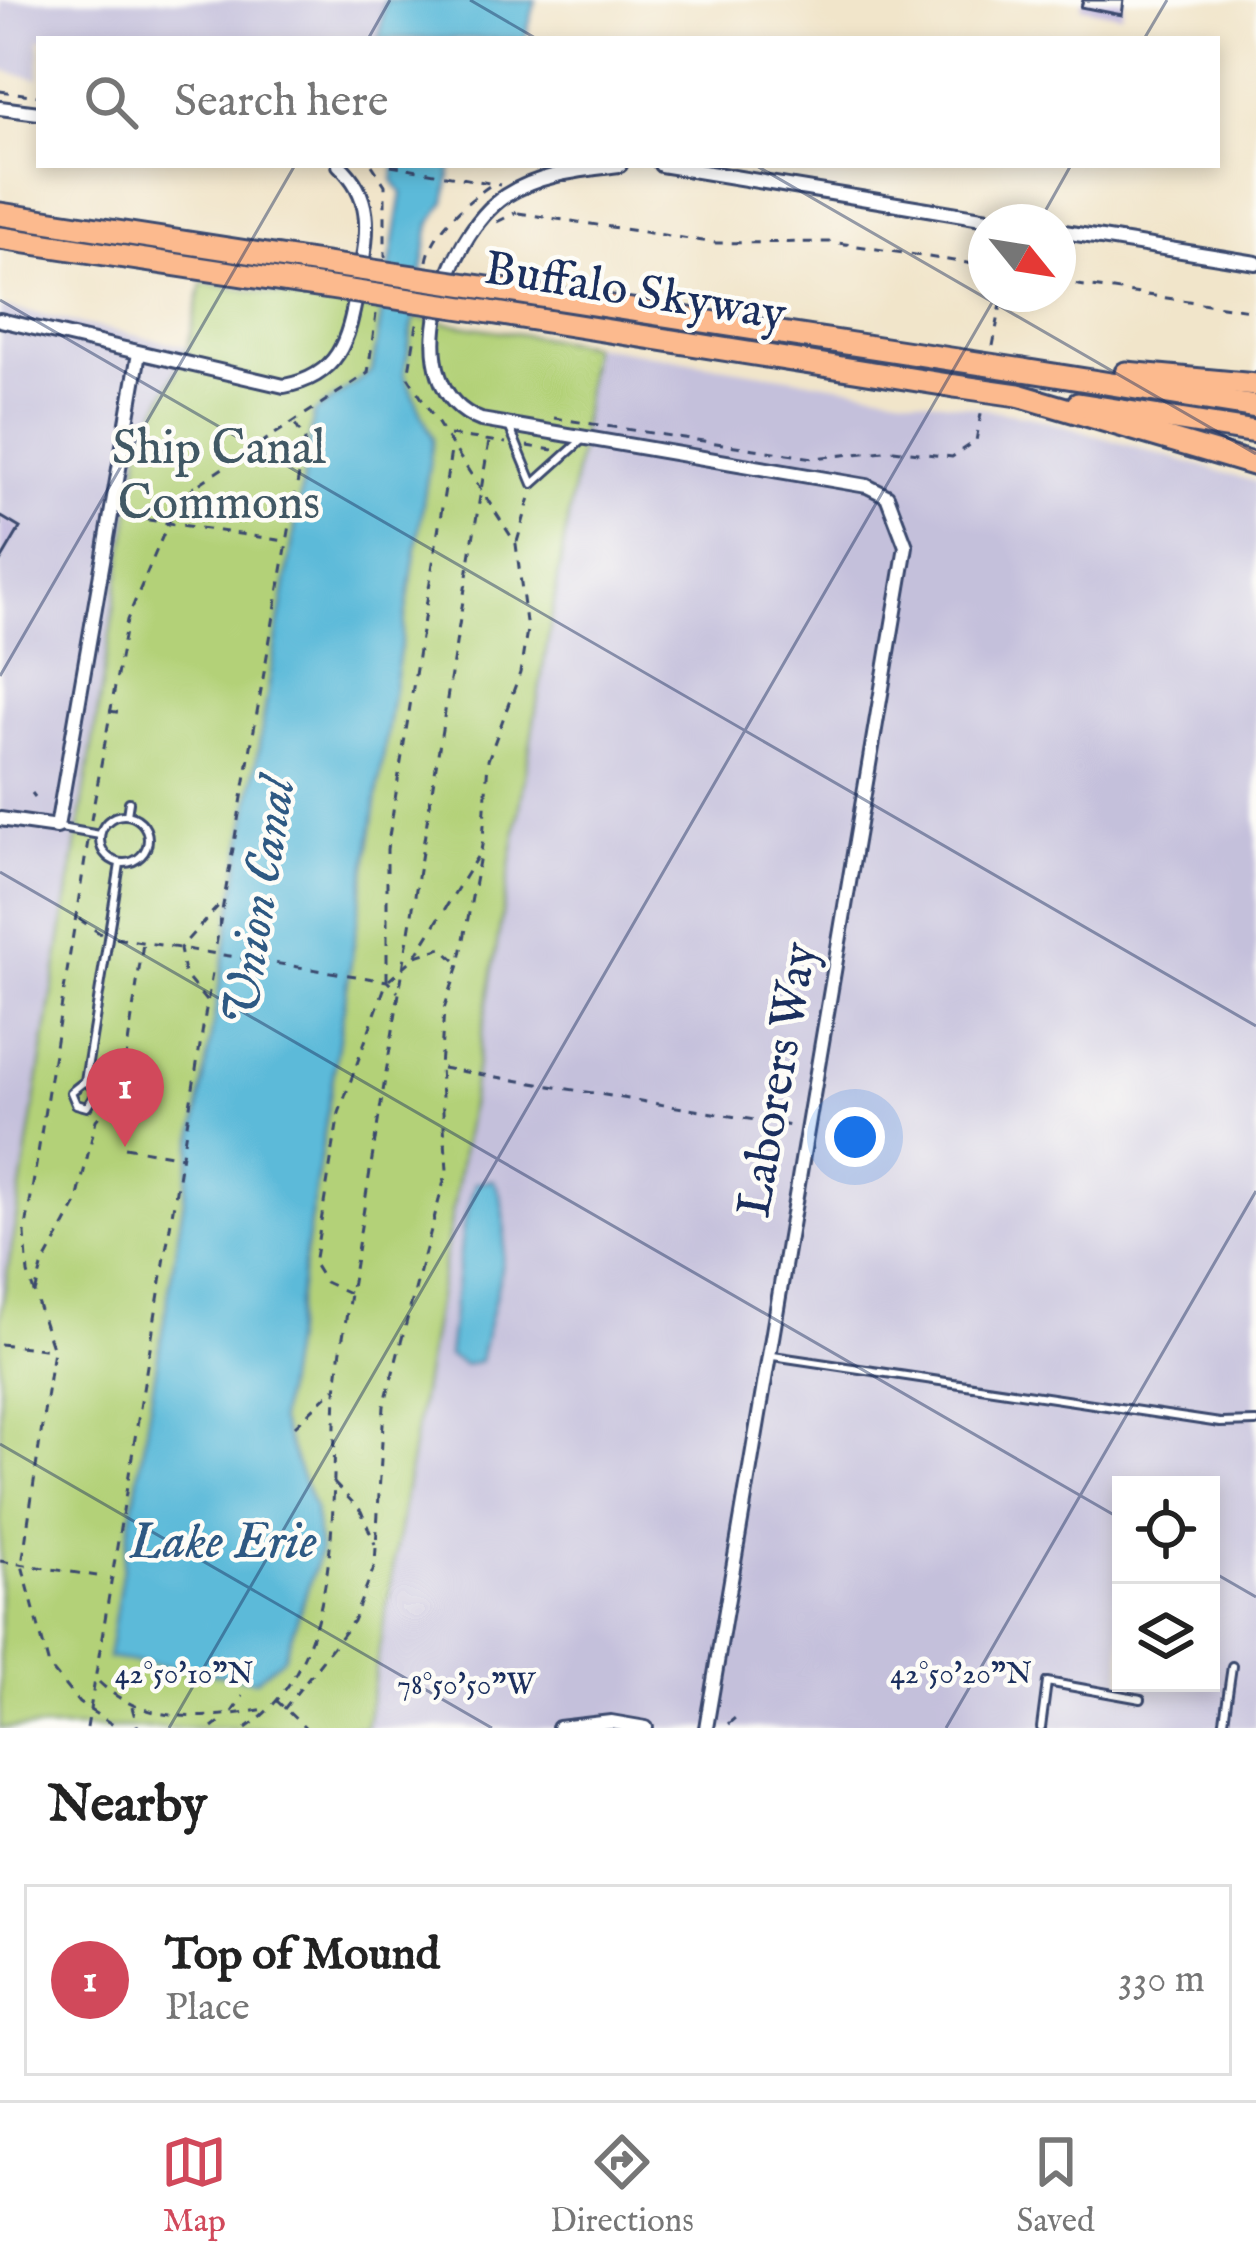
<!DOCTYPE html>
<html lang="en">
<head>
<meta charset="utf-8">
<style>
  :root { --surface:#fff; --page:#f6f6f6; --text:#222; --muted:#767676; --line:#e0e0e0; --accent:#d1495b }
  body { margin:0; font-family:"IM FELL English",serif; background:var(--page); color:var(--text) }
  .controls { position:absolute; right:36px; bottom:36px; display:grid; overflow:hidden; border-radius:0px; box-shadow:0 6px 18px #0003 }
  .controls button { width:108px; height:108px; display:grid; place-items:center; padding:0; border:0; border-bottom:3px solid var(--line); background:var(--surface); color:var(--text); font:60px sans-serif }
  .compass { position:absolute; left:968px; top:204px; width:108px; height:108px; border-radius:50%; background:var(--surface); box-shadow:0 6px 18px #0003; rotate:120deg }
  .you { position:absolute; left:855px; top:1137px; width:42px; height:42px; margin:-30px; border:9px solid #fff; border-radius:50%; background:#1a73e8; box-shadow:0 0 0 18px #1a73e833 }
  .badge { display:grid; place-items:center; width:78px; height:78px; border-radius:50%; background:var(--accent); color:#fff; font-size:39px; font-weight:700 }
  .pin { position:absolute; translate:-50% -99px; filter:drop-shadow(0 3px 6px #0008) }
  .pin::after { content:''; position:absolute; top:63px; width:42px; height:36px; background:inherit; clip-path:polygon(0 0,100% 0,50% 100%) }
  .list { margin:0; padding:0; list-style:none }
  h2 { display:flex; justify-content:space-between; align-items:center; height:156px; margin:0; padding:0 48px; font-size:51px }
  h2 small { font-size:39px; font-weight:400; color:var(--muted) }
  .list li { display:grid; grid-template-columns:78px 1fr auto; gap:36px; align-items:center; box-sizing:border-box; height:192px; margin:0 24px 24px; padding:0 24px; border:3px solid var(--line); border-radius:0px }
  .list b { display:block; font-size:45px; white-space:nowrap }
  .list p { margin:0; font-size:39px; white-space:nowrap; color:var(--muted) }
  .list em { font-size:39px; font-style:normal; color:var(--muted) }
  .icon { flex:none; width:66px; height:66px; fill:none; stroke:currentColor; stroke-width:2; stroke-linecap:round; stroke-linejoin:round }
  .map { position:relative; flex:none; width:1256px; height:1728px; overflow:hidden }
  .search { position:absolute; background:var(--surface); box-shadow:0 6px 18px #0003; left:36px; right:36px; top:36px; height:132px; display:flex; align-items:center; gap:30px; box-sizing:border-box; padding:0 42px; border-radius:0px; color:var(--muted); font-size:45px }
  .sheet { height:372px; background:var(--surface) }
  nav { display:flex; justify-content:space-around; align-items:center; box-sizing:border-box; height:168px; border-top:3px solid var(--line); background:var(--surface); font-size:33px; color:var(--muted) }
  nav a { display:grid; justify-items:center; gap:6px }
  nav .on { color:var(--accent) }
  .map>svg:first-child { display:block }
</style>
</head>
<body>
<div class="map">
<svg width="1256" height="1728" viewBox="0 0 1256 1728">
  <rect width="100%" height="100%" fill="#fdfcf7"/>
  <filter id="ink" filterUnits="userSpaceOnUse"><feTurbulence type="fractalNoise" baseFrequency=".00833" numOctaves="2"/><feDisplacementMap in="SourceGraphic" scale="24" xChannelSelector="R" yChannelSelector="G"/><feConvolveMatrix kernelMatrix="1 2 1 2 8 2 1 2 1" color-interpolation-filters="sRGB"/></filter>
  <filter id="wash" filterUnits="userSpaceOnUse"><feTurbulence type="fractalNoise" baseFrequency=".004" numOctaves="4" result="noise"/><feDisplacementMap in="SourceGraphic" scale="48" xChannelSelector="R" yChannelSelector="G"/><feGaussianBlur stdDeviation="2.7" result="paint"/><feColorMatrix in="noise" values="0 0 0 0 0 0 0 0 0 0 0 0 0 0 0 0 0 1.4 0 .05"/><feComposite in="paint" operator="in"/></filter>
  <g filter="url(#wash)">
    <rect width="100%" height="100%" fill="#f1e5ca"/>
    <g fill="#c4c0db" fill-rule="evenodd">
      <path d="M0,0H385L379,39H39V79L0,70Z"/>
      <path d="M0,306L188,347L141,442L0,1319Z"/>
      <path d="M591,345L1029,416L1256,482V1728H366L579,453ZM1121,1485H1211V1683H1121Z"/>
    </g>
    <path fill="#b3d178" stroke="#67806b" stroke-width="3" d="M202,283L382,311L372,371L314,414L109,1658L314,1508L279,1420L433,439L404,374L414,318L591,345L579,453L366,1728H0V1319L141,442L188,347Z"/>
    <g fill="#5bbad9" stroke="#3b749c" stroke-width="3">
      <path d="M385,0H536L525,39H379Z"/>
      <path d="M395,165H452L445,202L430,224L404,374L433,439L279,1420L314,1508L320,1552L284,1657L256,1680L108,1658L314,413L372,371L402,193L393,180Z"/>
      <path d="M493,1180C522,1226 490,1310 480,1361L465,1365L448,1356L463,1227L475,1183Z"/>
    </g>
    <g id="blocks">
      <g fill="#b6aad9">
        <path d="M1083,0H1124L1122,15L1081,7Z"/>
        <path d="M0,516L20,528L0,562Z"/>
      </g>
    </g>
  </g>
  <g filter="url(#ink)">
    <use href="#blocks" fill-opacity="0" stroke="#3b4a6e" stroke-width="3"/>
    <g fill="none" stroke-linecap="round" stroke-linejoin="round">
      <g stroke="#3b4a6e" stroke-width="12">
        <g id="service">
          <path d="M509,426L533,484L583,439"/>
          <circle cx="124" cy="839" r="24"/>
          <path d="M127,815L129,802"/>
          <path d="M60,828L100,835"/>
          <path d="M85,1081L97,1091L87,1107L76,1104L71,1092L85,1081L120,864"/>
          <path d="M773,1356L1220,1423L1256,1422"/>
          <path d="M1041,1728L1047,1682L1141,1699"/>
          <path d="M1223,1728L1232,1666"/>
        </g>
      </g>
      <g stroke="#3b4a6e" stroke-width="18">
        <g id="minor">
          <path d="M0,108L39,113"/>
          <path d="M339,165C373,196 368,230 361,271"/>
          <path d="M620,165C580,170 539,174 505,196C446,236 393,386 481,420L867,486L887,496L906,546L706,1728"/>
          <path d="M661,165L1006,222"/>
          <path d="M1058,231L1256,263"/>
          <path d="M0,320L284,386C339,376 348,341 357,291"/>
          <path d="M0,819L57,827L139,353"/>
          <path d="M559,1728L611,1722L646,1728"/>
        </g>
      </g>
      <g stroke="#3b4a6e" stroke-width="27">
        <g id="motorway">
          <path d="M0,214L306,261"/>
          <path d="M0,238L303,284"/>
          <path d="M495,289L957,360"/>
          <path d="M490,312L955,386"/>
          <path d="M1023,370L1256,407"/>
          <path d="M1126,373L1256,385"/>
          <path d="M1018,395L1256,465"/>
          <path d="M1078,404L1256,432"/>
        </g>
      </g>
      <g stroke="#3b4a6e" stroke-width="3" stroke-dasharray="9 9" stroke-linecap="butt">
        <path d="M0,91L39,96"/>
        <path d="M372,165L385,185V257"/>
        <path d="M391,165L500,185"/>
        <path d="M518,213L716,243L832,242L986,266"/>
        <path d="M497,222L517,212"/>
        <path d="M427,261C432,231 469,199 494,183"/>
        <path d="M1058,282L1256,311"/>
        <path d="M993,346L1003,294"/>
        <path d="M554,418L813,458L894,450L952,457L976,441L982,408"/>
        <path d="M450,435L506,443"/>
        <path d="M141,441C172,449 181,457 194,487"/>
        <path d="M527,446L553,450"/>
        <path d="M129,517L285,541"/>
        <path d="M517,542L531,494"/>
        <path d="M109,711L123,713"/>
        <path d="M32,793L35,797"/>
        <path d="M91,820L127,620L169,521L194,487L368,373L376,314"/>
        <path d="M88,841L25,1234L28,1274L53,1350L22,1565L49,1666L79,1703L118,1728"/>
        <path d="M79,919L101,934"/>
        <path d="M116,938L387,981L398,992"/>
        <path d="M216,945L305,440L295,424"/>
        <path d="M416,956L442,948L458,963"/>
        <path d="M389,980L415,957L477,857"/>
        <path d="M206,1001L184,974L180,948L221,903"/>
        <path d="M442,1068L791,1126"/>
        <path d="M125,1147L182,1157"/>
        <path d="M35,1293L42,1267L76,1205L96,1120L116,1096L124,1071L143,943"/>
        <path d="M349,1293L325,1282L314,1264L339,1113L387,981V849L452,445"/>
        <path d="M0,1344L52,1350"/>
        <path d="M295,1426L335,1388"/>
        <path d="M334,1483L361,1511L375,1544"/>
        <path d="M0,1561L97,1576"/>
        <path d="M99,1682C145,1726 207,1719 265,1709"/>
        <path d="M276,1700L305,1728"/>
        <path d="M132,1707L138,1728"/>
        <path d="M284,1709L353,1621L375,1565L384,1406L447,1170L440,1068L444,1009L459,965L483,840L488,760L520,673L527,630L516,544L408,377L418,318"/>
        <path d="M232,1712L243,1696"/>
        <path d="M728,1724L735,1718"/>
        <path d="M87,1728L213,967"/>
        <path d="M212,1728L225,1718"/>
        <path d="M246,1728C346,1660 331,1499 336,1394C338,1361 345,1327 350,1294L490,435"/>
      </g>
      <use href="#service" stroke="#fff" stroke-width="6"/>
      <use href="#minor" stroke="#fff" stroke-width="12"/>
      <use href="#motorway" stroke="#fcba8e" stroke-width="21"/>
      <g stroke="#3b4a6e" stroke-width="27" stroke-linecap="butt">
        <g id="motorway-bridge">
          <path d="M306,261L495,289"/>
          <path d="M303,284L490,312"/>
          <path d="M957,360L1023,370"/>
          <path d="M955,386L1018,395"/>
        </g>
      </g>
      <use href="#motorway-bridge" stroke="#fcba8e" stroke-width="21"/>
    </g>
  </g>
  <path fill="none" stroke="#1b2f5e" stroke-width="3" stroke-opacity="0.45" d="M470,0L537,39M368,39L390,0M1144,39L1167,0M755,165L1256,454M1039,222L1071,165M0,300L1256,1026M0,676L295,165M0,872L1121,1519M0,1444L492,1728M1211,1571L1256,1597M169,1728L997,294M946,1728L1256,1191"/>
  <g text-anchor="middle" dominant-baseline="central" stroke-width="9" stroke-linejoin="round" paint-order="stroke">
    <g font-size="48" fill="#1b2f5e" stroke="#fdfcf7">
      <text transform="translate(635 293) rotate(9)">Buffalo Skyway</text>
      <text transform="translate(779 1080) rotate(-80)">Laborers Way</text>
    </g>
    <g font-size="48" fill="#415864" stroke="#fdfcf7">
      <text x="219" y="450">Ship Canal<tspan x="219" dy="55">Commons</tspan></text>
    </g>
    <g font-size="51" font-style="italic" fill="#2e5983" stroke="#fdfcf7">
      <text transform="translate(261 902) rotate(-81)">Union Canal</text>
      <text x="223" y="1543">Lake Erie</text>
    </g>
  </g>
  <g font-size="30" text-anchor="middle" fill="#1b2f5e" stroke="#fdfcf7" stroke-width="9" stroke-linejoin="round" paint-order="stroke">
    <text x="184" y="1683">42°50'10"N</text>
    <text x="961" y="1683">42°50'20"N</text>
    <text x="466" y="1694">78°50'50"W</text>
  </g>
</svg>
<div class="controls">
<button><svg class="icon" aria-label="locate" viewBox="0 0 24 24"><circle cx="12" cy="12" r="6"/><path d="M12 2v4M12 18v4M2 12h4M18 12h4"/></svg></button>
<button><svg class="icon" aria-label="layers" viewBox="0 0 24 24"><path d="M12 4l9 5-9 5-9-5zM3 14l9 5 9-5"/></svg></button>
</div>
<svg class="compass" viewBox="-18 -18 36 36"><path d="M0-13l5 13h-10z" fill="#e53935"/><path d="M0 13l5-13h-10z" fill="#767676"/></svg>
<div class="you"></div>
<div class="pin badge" style="left:125px;top:1147px">1</div>
<div class="search"><svg class="icon" aria-label="search" viewBox="0 0 24 24"><circle cx="10" cy="10" r="6"/><path d="M15 15l6 6"/></svg>Search here</div>
</div>
<section class="sheet">
<h2>Nearby<small></small></h2>
<ul class="list">
<li><span class="badge">1</span><div><b>Top of Mound</b><p>Place</p></div><em>330 m</em></li>
</ul>
</section>
<nav>
<a class="on"><svg class="icon" aria-label="map" viewBox="0 0 24 24"><path d="M3 6l6-2 6 2 6-2v14l-6 2-6-2-6 2zM9 4v14M15 6v14"/></svg>Map</a>
<a><svg class="icon" aria-label="directions" viewBox="0 0 24 24"><path d="M12 3l9 9-9 9-9-9zM9 14v-3h6M13 9l2 2-2 2"/></svg>Directions</a>
<a><svg class="icon" aria-label="saved" viewBox="0 0 24 24"><path d="M7 4h10v16l-5-4-5 4z"/></svg>Saved</a>
</nav>
</body>
</html>
